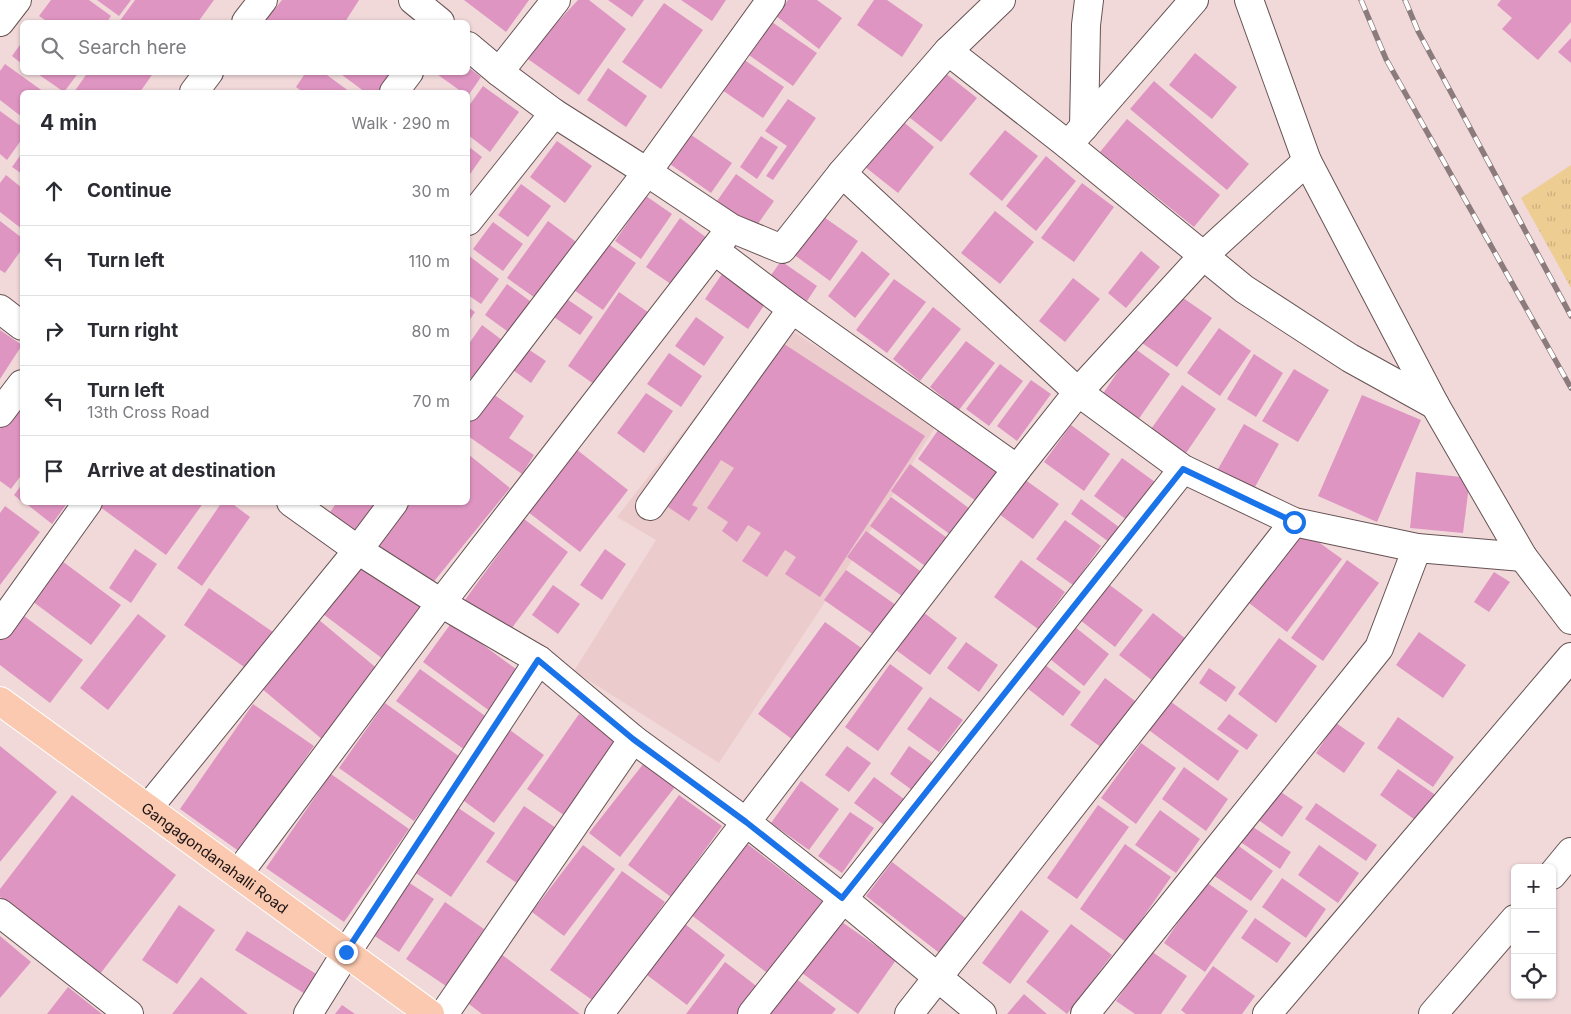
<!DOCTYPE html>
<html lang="en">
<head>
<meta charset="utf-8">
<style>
  :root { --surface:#fff; --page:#f2f2f3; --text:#2b2b33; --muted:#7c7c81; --line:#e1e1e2 }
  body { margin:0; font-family:Inter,sans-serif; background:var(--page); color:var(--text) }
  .controls { position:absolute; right:15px; bottom:15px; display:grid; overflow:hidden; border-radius:8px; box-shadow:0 1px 4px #0004 }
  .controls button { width:45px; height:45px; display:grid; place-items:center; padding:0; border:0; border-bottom:1px solid var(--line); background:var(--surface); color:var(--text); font:25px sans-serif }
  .stop { position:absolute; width:15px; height:15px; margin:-11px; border:4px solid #1a73e8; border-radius:50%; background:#fff }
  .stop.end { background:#1a73e8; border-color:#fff; box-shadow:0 1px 5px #0008 }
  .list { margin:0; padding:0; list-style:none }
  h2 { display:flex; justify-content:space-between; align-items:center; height:65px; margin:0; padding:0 20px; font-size:21px }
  h2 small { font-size:16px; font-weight:400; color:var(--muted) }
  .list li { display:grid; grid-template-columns:32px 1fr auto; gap:15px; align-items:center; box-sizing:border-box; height:70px; padding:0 20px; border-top:1px solid var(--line) }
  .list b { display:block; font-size:19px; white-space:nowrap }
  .list p { margin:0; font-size:16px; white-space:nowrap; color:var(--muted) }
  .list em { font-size:16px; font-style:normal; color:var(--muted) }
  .icon { flex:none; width:28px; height:28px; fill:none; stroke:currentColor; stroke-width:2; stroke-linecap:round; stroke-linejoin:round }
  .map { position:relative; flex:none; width:1571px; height:1014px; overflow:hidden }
  .search { position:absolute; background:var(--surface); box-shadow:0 1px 4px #0004; left:20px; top:20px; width:450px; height:55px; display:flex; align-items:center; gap:12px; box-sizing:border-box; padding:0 18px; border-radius:8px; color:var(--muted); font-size:19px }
  .panel { position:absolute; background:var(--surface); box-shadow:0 1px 4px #0004; left:20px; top:90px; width:450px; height:415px; border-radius:8px }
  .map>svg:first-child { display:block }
</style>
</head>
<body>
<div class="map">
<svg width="1571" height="1014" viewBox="0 0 1571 1014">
  <defs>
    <pattern id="grass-tufts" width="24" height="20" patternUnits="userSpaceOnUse" patternTransform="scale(1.25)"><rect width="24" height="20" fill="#edcd92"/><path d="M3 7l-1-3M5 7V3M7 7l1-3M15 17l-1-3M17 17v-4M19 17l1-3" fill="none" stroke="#cbaf7d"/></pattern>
  </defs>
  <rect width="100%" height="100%" fill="#f1d9da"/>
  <path fill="#ebcbcc" d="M772,318L937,424L846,570L719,763L574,671L656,540L617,517Z"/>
  <path fill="url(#grass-tufts)" d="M1571,165V288L1521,198Z"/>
  <g fill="#df95c2">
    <path d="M51,0H89L111,16L107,22H48L39,16Z"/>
    <path d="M97,0H131L119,16Z"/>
    <path d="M135,0H214L198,22H119Z"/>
    <path d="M282,0H359L345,22H270L266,20Z"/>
    <path d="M464,0H529L506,32Z"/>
    <path d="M578,0H589L626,29L579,95L525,57Z"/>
    <path d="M608,0H644L632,17Z"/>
    <path d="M681,0H726L712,21Z"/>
    <path d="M788,0H817L842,18L819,49L776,16Z"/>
    <path d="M874,0H887L923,25L902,57L857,25Z"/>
    <path d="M1501,0H1571V22L1538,60L1502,29L1512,18L1497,5Z"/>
    <path d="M664,3L703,30L661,89L622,62Z"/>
    <path d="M769,20L817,53L793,86L746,53Z"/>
    <path d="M1571,38V63L1558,52Z"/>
    <path d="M22,42V64L12,56Z"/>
    <path d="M1195,53L1237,87L1212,119L1169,85Z"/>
    <path d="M743,59L784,87L763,118L722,90Z"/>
    <path d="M5,64L44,92H22V117L0,100V71Z"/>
    <path d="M468,67L481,77L468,96V92H462L434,72H468Z"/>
    <path d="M608,68L647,96L626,127L587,100Z"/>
    <path d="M940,69L977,98L941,142L905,114Z"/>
    <path d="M35,72H79L64,92Z"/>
    <path d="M88,72H154L140,92H74Z"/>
    <path d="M306,72H323L350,92H303L296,87Z"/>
    <path d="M338,72H393L378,92H365Z"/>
    <path d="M1154,81L1249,164L1227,190L1130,109Z"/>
    <path d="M483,86L519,112L490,152L468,135V107Z"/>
    <path d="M788,99L816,118L773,180L766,176L787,146L765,131Z"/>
    <path d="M0,111L22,127V139L7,160L0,154Z"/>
    <path d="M1127,119L1220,195L1194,227L1100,152Z"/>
    <path d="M901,120L934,147L898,193L864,166Z"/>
    <path d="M1005,130L1038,156L1002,201L969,174Z"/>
    <path d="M687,132L732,163L711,193L667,162Z"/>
    <path d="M761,136L778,147L757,179L740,167Z"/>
    <path d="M557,141L592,166L565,203L530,177Z"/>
    <path d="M468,146L482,157L468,177Z"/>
    <path d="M22,153V174L12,167Z"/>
    <path d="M1046,156L1076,181L1036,231L1006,206Z"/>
    <path d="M736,174L774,201L755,228L717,201Z"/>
    <path d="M6,175L22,188V229L0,212V183Z"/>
    <path d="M1082,183L1114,207L1074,262L1041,238Z"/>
    <path d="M521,184L551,206L528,237L498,215Z"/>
    <path d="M646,196L672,214L641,259L615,241Z"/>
    <path d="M995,211L1034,242L1000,284L961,253Z"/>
    <path d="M821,215L858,241L830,281L793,254Z"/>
    <path d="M680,218L711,241L678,289L646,267Z"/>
    <path d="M0,221L22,238V249L5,273L0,270Z"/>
    <path d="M548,221L579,244L538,300L507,278Z"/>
    <path d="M493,222L523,244L503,271L473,249Z"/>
    <path d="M604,241L636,263L603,310L571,288Z"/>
    <path d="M862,251L890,274L855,318L828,296Z"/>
    <path d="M1141,251L1160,267L1126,308L1108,293Z"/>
    <path d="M468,255L499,279L481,304L468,295Z"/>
    <path d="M781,261L817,286L805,304L769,278Z"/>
    <path d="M724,271L767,301L748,329L705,299Z"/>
    <path d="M1073,278L1100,299L1065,342L1039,321Z"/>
    <path d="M894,279L926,302L887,353L856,330Z"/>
    <path d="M507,284L534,304L511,334L485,315Z"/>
    <path d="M619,292L652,315L601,389L568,366Z"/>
    <path d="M1176,293L1212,318L1177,367L1142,343Z"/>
    <path d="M564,297L593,317L580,335L551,315Z"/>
    <path d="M468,307L475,312L468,322Z"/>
    <path d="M933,307L961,329L920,381L893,359Z"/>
    <path d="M696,317L724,337L704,366L675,346Z"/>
    <path d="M482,325L502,340L473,380L468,376V345Z"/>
    <path d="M1219,328L1251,351L1220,396L1187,373Z"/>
    <path d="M0,330L22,345L0,379Z"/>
    <path d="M778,340L925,436L820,597L785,574L796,557L785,550L767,577L742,561L761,533L748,525L737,542L722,531L728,522L707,508L734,468L721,460L692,505L698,508L689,521L668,507Z"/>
    <path d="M966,341L995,363L959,410L930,387Z"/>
    <path d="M525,347L546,361L531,383L510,368Z"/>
    <path d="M1134,348L1170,374L1138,420L1102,395Z"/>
    <path d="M669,353L702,376L681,407L647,384Z"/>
    <path d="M1254,354L1283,373L1256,417L1227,399Z"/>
    <path d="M1000,364L1023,381L989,426L966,409Z"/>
    <path d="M1294,369L1329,390L1298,442L1262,421Z"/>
    <path d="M1031,380L1051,394L1017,441L997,426Z"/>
    <path d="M1182,385L1216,409L1184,456L1149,432Z"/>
    <path d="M489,391L524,416L509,438L534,455L522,474L468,436V422Z"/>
    <path d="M646,393L673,411L644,453L617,433Z"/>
    <path d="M1362,395L1421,420L1377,522L1318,496Z"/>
    <path d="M22,399V474L11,489L0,481V429Z"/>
    <path d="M1244,424L1279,444L1251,494L1215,474Z"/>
    <path d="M1071,425L1110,454L1084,491L1044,462Z"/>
    <path d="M941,426L1004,471L980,504L918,459Z"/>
    <path d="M576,449L628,490L580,552L528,512Z"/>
    <path d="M468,454L510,488L427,590L373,546L409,502H468Z"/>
    <path d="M1122,458L1155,482L1127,520L1094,496Z"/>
    <path d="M910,464L974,512L955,538L891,491Z"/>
    <path d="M1416,472L1470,478L1463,533L1410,528Z"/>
    <path d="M1024,479L1059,504L1033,539L999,514Z"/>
    <path d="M22,484V502L14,495Z"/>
    <path d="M891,497L954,543L932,571L870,526Z"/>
    <path d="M1081,499L1123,530L1113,545L1071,514Z"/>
    <path d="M24,502H68L52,524Z"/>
    <path d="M98,502H204L166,555L96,504Z"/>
    <path d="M222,502H230L250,517L202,586L177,568Z"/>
    <path d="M337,502H383L358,537L328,515Z"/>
    <path d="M5,506L40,532L0,585V513Z"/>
    <path d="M524,519L568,552L506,636L462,604Z"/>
    <path d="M1065,520L1101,546L1073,585L1036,559Z"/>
    <path d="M866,531L927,576L909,601L847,557Z"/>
    <path d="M1303,531L1342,559L1287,632L1249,603Z"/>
    <path d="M135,549L157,564L131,603L109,588Z"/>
    <path d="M605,549L626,564L602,600L580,585Z"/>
    <path d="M58,558L121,605L91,645L28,598Z"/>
    <path d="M1021,560L1065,592L1038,629L994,597Z"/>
    <path d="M1347,560L1379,583L1323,661L1291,638Z"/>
    <path d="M362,563L426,611L387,662L323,614Z"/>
    <path d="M846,570L903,610L881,640L824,600Z"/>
    <path d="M1494,572L1510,582L1489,612L1474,602Z"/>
    <path d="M1107,583L1143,610L1115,647L1080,620Z"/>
    <path d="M553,585L580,604L558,634L532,615Z"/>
    <path d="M209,588L273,632L247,669L184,625Z"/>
    <path d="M16,610L83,660L50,703L0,665V631Z"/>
    <path d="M923,612L957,638L930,675L896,650Z"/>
    <path d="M1153,613L1186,639L1153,681L1119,655Z"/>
    <path d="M138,614L166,636L108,710L80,688Z"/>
    <path d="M318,619L380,671L323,740L261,688Z"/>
    <path d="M452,622L520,672L491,712L423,662Z"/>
    <path d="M825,622L867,652L800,745L758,714Z"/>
    <path d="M1075,627L1109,654L1084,686L1050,659Z"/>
    <path d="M1419,632L1466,665L1443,698L1396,665Z"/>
    <path d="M1279,638L1317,666L1276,723L1238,694Z"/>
    <path d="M966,642L998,665L979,692L947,668Z"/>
    <path d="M890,664L923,688L878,751L845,727Z"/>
    <path d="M1044,664L1081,692L1063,716L1027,688Z"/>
    <path d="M1209,668L1236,687L1226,702L1199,683Z"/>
    <path d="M420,669L488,718L465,750L396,701Z"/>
    <path d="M1105,678L1139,704L1105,750L1070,725Z"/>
    <path d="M930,697L963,720L939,752L907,729Z"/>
    <path d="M1167,699L1239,751L1218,781L1146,728Z"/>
    <path d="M385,703L460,757L414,821L339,768Z"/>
    <path d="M253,704L314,746L240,852L180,809Z"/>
    <path d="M579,714L625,746L572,821L527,789Z"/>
    <path d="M1229,714L1258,735L1247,750L1217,729Z"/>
    <path d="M1398,717L1454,757L1433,787L1377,748Z"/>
    <path d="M1336,723L1365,743L1344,773L1316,753Z"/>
    <path d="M510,730L544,755L494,823L460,798Z"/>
    <path d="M1141,743L1176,768L1136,824L1101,798Z"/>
    <path d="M0,746L57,792L0,862Z"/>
    <path d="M847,746L871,763L849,792L825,775Z"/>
    <path d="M909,746L932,762L912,790L890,774Z"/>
    <path d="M644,763L675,787L620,857L589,833Z"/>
    <path d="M1184,767L1228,799L1206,831L1162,799Z"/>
    <path d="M1398,769L1437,796L1418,822L1380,795Z"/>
    <path d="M331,774L409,829L344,922L266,868Z"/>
    <path d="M874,777L904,799L884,825L854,803Z"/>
    <path d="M801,781L839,809L809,850L771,823Z"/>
    <path d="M1278,790L1303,807L1282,837L1257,819Z"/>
    <path d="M72,795L176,875L100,974L0,897V889Z"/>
    <path d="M679,795L722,826L671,897L628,865Z"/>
    <path d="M1316,803L1377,845L1366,861L1305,819Z"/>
    <path d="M454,805L495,833L451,897L410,869Z"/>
    <path d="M1098,805L1129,827L1077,899L1047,878Z"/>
    <path d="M524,806L559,830L521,886L486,862Z"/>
    <path d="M1160,810L1200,839L1176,873L1135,845Z"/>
    <path d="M850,812L874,828L842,873L818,856Z"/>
    <path d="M1250,825L1291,852L1280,869L1239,841Z"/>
    <path d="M745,842L824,903L770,975L690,914Z"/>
    <path d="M1125,844L1171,877L1126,942L1080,909Z"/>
    <path d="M1236,844L1273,871L1251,901L1213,875Z"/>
    <path d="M583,845L615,869L564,936L532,912Z"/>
    <path d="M1319,845L1359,873L1338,903L1298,875Z"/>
    <path d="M892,862L968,920L942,955L866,896Z"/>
    <path d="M622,871L665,902L595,1002L550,970Z"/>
    <path d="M399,876L434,899L399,952L364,929Z"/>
    <path d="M1282,878L1326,909L1306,938L1262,907Z"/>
    <path d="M1206,882L1248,911L1205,972L1164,943Z"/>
    <path d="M445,902L484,929L446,986L406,959Z"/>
    <path d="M179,905L215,930L177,984L142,960Z"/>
    <path d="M1021,910L1049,931L1010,984L982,963Z"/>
    <path d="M1255,918L1291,943L1277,963L1241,938Z"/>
    <path d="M839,920L896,960L858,1014L802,973Z"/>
    <path d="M685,924L725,955L687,1005L647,975Z"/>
    <path d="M1071,924L1112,955L1067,1014L1026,982Z"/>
    <path d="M247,931L318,975L305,994L235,950Z"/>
    <path d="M0,936L31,962L0,998Z"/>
    <path d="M1151,951L1187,976L1161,1014H1135L1116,1001Z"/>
    <path d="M501,954L580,1014H482L465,1001Z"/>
    <path d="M725,962L759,988L740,1014H686Z"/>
    <path d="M1213,966L1255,996L1242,1014H1186L1181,1010Z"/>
    <path d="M201,977L248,1014H172Z"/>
    <path d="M795,978L836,1009L832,1014H769Z"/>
    <path d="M68,987L102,1014H47Z"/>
    <path d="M1024,994L1047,1014H1007Z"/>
    <path d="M342,1005L355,1014H335Z"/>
  </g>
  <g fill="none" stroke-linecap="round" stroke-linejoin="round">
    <g stroke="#665253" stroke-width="30">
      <g id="minor">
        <path d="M413,0L440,22"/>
        <path d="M1249,0L1307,161L1435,405L1523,557L1571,620"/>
        <path d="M0,22L17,0"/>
        <path d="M246,22L263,0"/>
        <path d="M468,46L499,72L554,113L647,172L731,228L782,249L842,173L948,51L1001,0"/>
        <path d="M948,51L1068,145L1244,289L1350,358L1435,405"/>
        <path d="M499,72L556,0"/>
        <path d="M194,92L209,72"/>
        <path d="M394,92L409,72"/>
        <path d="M1084,127L1086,25L1089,0"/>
        <path d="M1068,145L1194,0"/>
        <path d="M842,173L1078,392L1203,256L1307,161"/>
        <path d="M468,221L554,113"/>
        <path d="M714,250L792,309L1017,469"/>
        <path d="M0,309L22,326"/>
        <path d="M468,407L647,172L771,0"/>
        <path d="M0,413L22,384"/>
        <path d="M291,502L358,550L441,603L539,660L633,739L746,822L1017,469L1078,392L1183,469L1294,522L1417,548L1523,557"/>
        <path d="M650,506L792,309"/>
        <path d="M0,625L88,502"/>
        <path d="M148,808L358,550L394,502"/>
        <path d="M238,874L441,603L731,228"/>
        <path d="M1552,875L1571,852"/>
        <path d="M0,913L129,1014"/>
        <path d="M308,1014L346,953L539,660"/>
        <path d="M444,1014L633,739"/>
        <path d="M599,1014L746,822L842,898L982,1014"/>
        <path d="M752,1014L1183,469"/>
        <path d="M909,1014L1294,522"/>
        <path d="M1085,1014L1379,648L1417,548"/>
        <path d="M1267,1014L1571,657"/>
        <path d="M1433,1014L1515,919"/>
      </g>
    </g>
    <g stroke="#fff" stroke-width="30">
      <g id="major">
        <path id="s1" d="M0,701L430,1014"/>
      </g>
    </g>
    <use href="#minor" stroke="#fff" stroke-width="28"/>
    <use href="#major" stroke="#fac9af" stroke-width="28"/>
    <g stroke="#8c7b7c" stroke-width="5.5">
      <g id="rail">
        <path d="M1361,0L1386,59L1571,388"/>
        <path d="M1405,0L1418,31L1571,316"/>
      </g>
    </g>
    <use href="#rail" stroke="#fff" stroke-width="4" stroke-dasharray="11" stroke-linecap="butt"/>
  </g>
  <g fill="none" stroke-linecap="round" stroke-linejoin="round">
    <path stroke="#1a73e8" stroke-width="6" d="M346,952L538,660L633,739L746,822L842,898L1183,469L1294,522"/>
  </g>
  <g text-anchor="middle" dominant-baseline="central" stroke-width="4" stroke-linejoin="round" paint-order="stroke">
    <g font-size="15" fill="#1b1314" stroke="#fff">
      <text stroke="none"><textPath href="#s1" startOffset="266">Gangagondanahalli Road</textPath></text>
    </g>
  </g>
</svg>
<div class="controls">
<button>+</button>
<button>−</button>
<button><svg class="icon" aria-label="locate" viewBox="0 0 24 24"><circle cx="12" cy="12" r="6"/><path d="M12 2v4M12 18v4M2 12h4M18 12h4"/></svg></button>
</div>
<div class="stop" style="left:1294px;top:522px"></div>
<div class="stop end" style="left:346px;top:952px"></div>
<div class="search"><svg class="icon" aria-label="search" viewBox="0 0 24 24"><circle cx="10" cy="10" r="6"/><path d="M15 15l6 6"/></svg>Search here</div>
<section class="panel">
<h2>4 min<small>Walk · 290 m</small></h2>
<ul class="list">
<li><svg class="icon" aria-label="ahead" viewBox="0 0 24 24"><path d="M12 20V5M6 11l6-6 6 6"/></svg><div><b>Continue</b></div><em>30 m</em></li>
<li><svg class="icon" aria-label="left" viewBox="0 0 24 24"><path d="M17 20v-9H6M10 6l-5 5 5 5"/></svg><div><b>Turn left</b></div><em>110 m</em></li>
<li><svg class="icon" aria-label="right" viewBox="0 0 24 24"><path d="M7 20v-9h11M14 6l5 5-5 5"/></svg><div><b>Turn right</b></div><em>80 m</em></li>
<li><svg class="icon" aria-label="left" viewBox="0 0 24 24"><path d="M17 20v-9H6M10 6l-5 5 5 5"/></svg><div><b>Turn left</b><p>13th Cross Road</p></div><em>70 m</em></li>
<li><svg class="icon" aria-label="arrive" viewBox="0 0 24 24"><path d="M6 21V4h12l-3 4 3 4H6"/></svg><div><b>Arrive at destination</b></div></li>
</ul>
</section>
</div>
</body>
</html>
